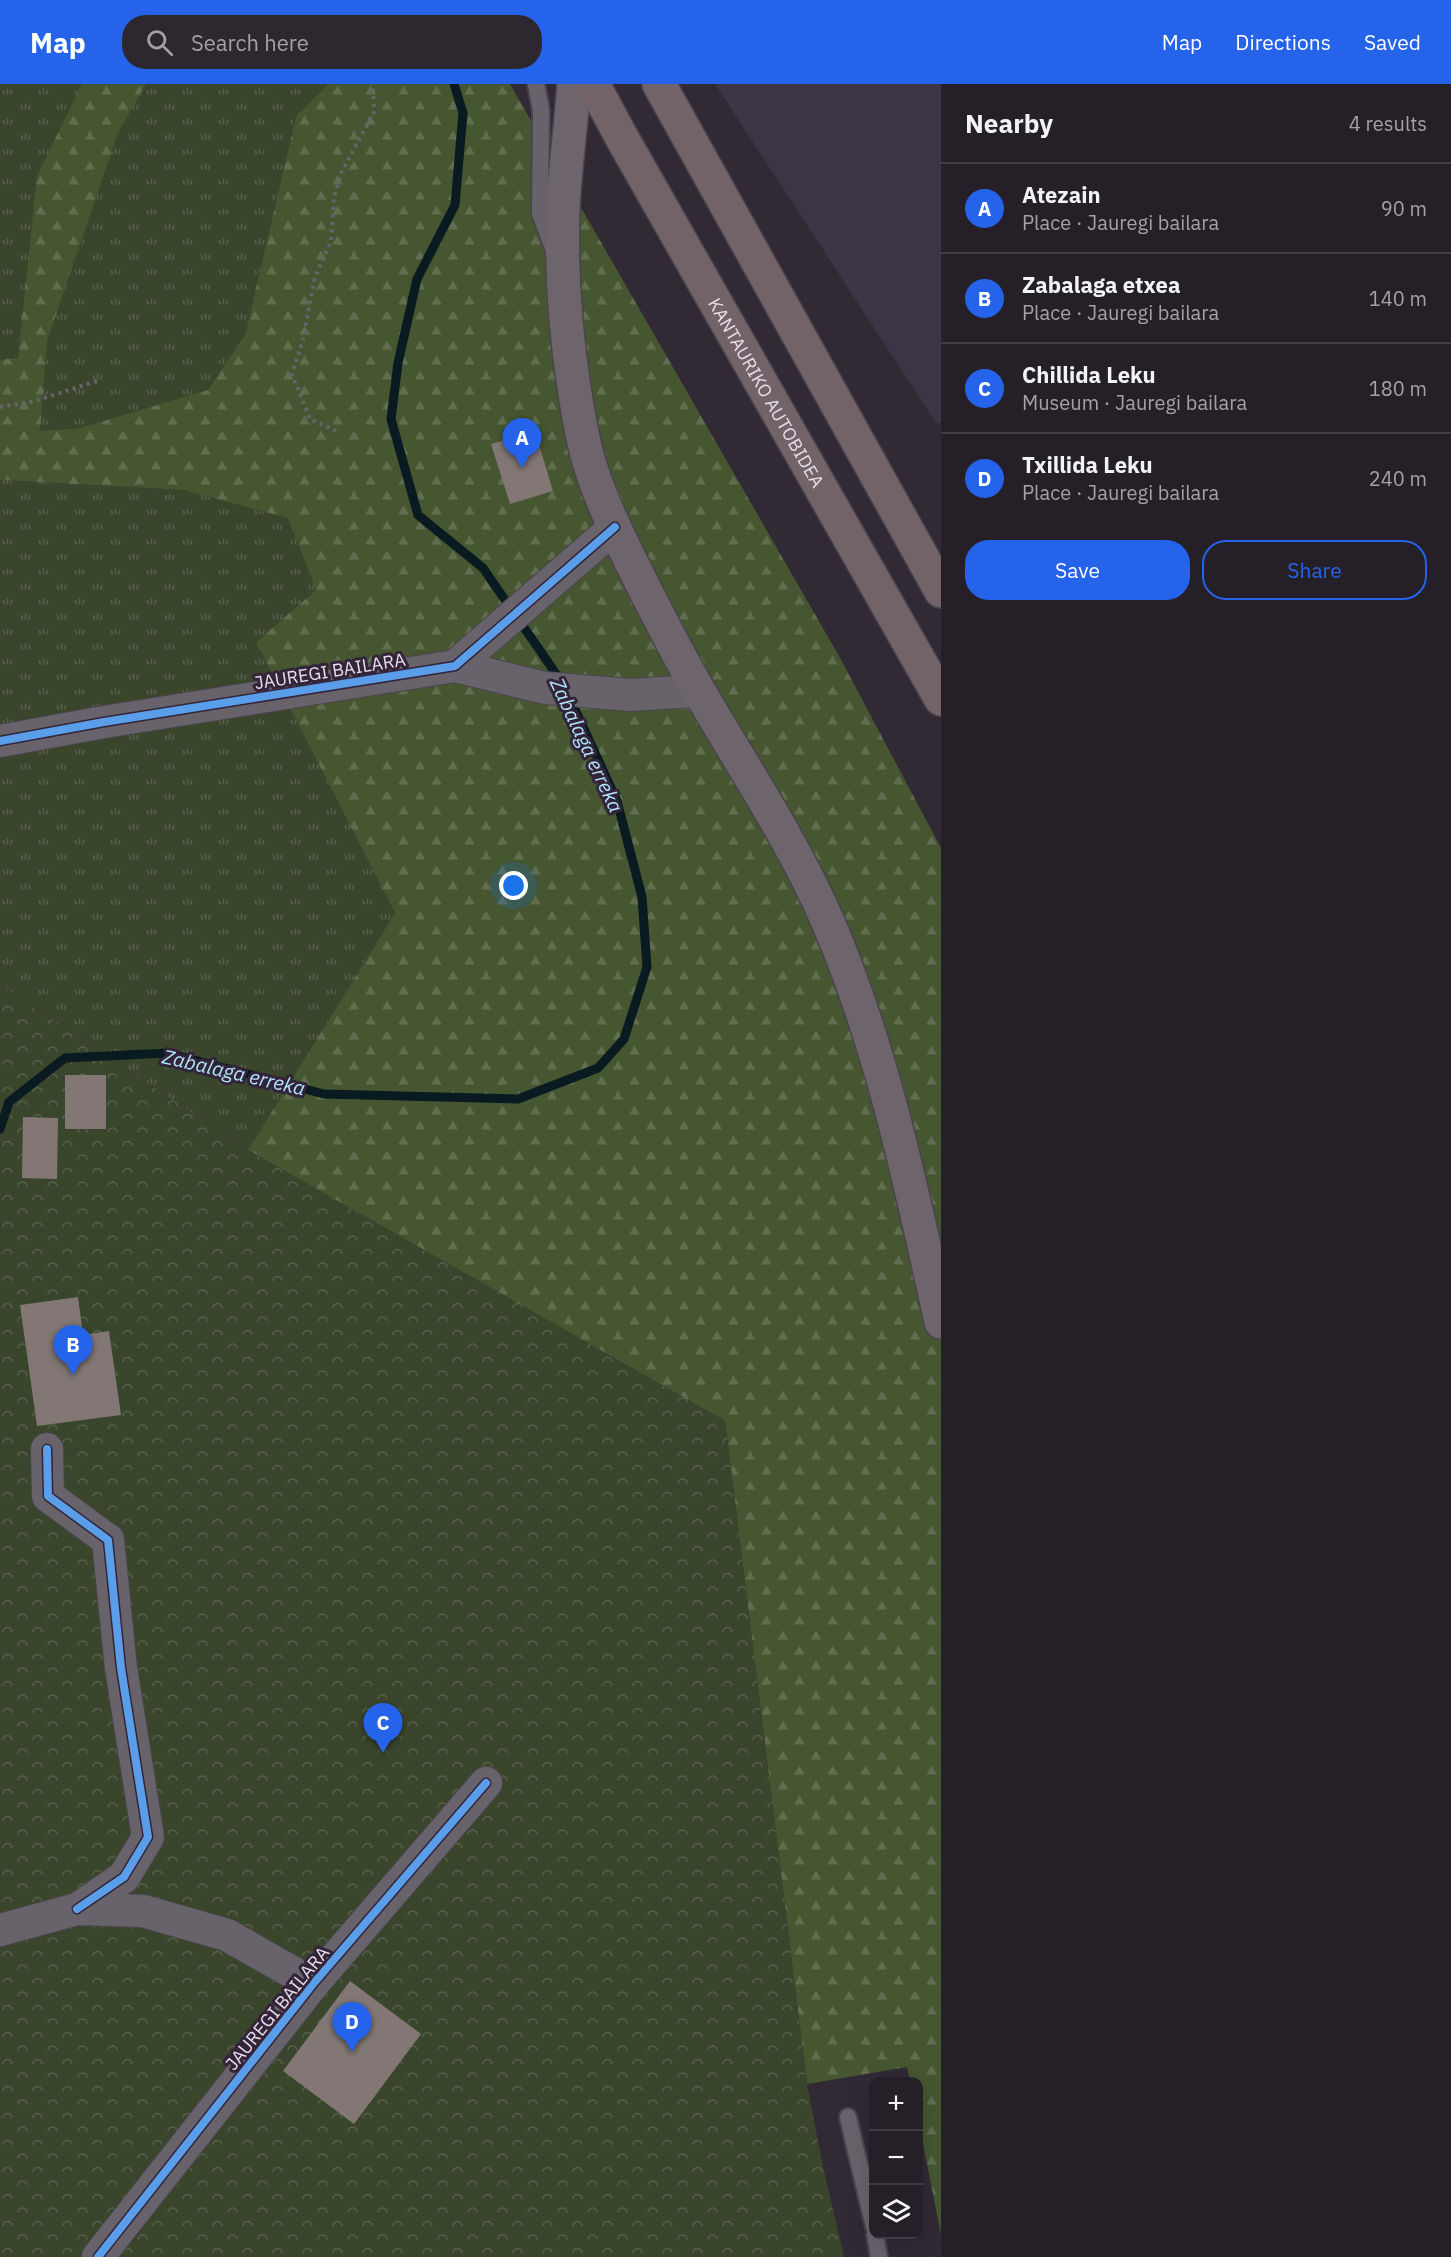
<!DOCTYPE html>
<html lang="en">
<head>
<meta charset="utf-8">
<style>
  :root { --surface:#251f27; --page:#2d272f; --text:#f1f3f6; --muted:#a3a2a7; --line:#423d44; --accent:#2563eb }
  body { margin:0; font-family:"IBM Plex Sans",sans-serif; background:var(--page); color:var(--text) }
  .controls { position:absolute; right:18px; bottom:18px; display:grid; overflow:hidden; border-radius:12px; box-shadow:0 6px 24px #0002 }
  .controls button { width:54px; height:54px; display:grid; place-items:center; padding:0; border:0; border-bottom:2px solid var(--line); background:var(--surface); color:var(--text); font:30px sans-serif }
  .you { position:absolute; left:514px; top:802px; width:21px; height:21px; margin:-15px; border:4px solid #fff; border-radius:50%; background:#1a73e8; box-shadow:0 0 0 9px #1a73e833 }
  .badge { display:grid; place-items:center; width:39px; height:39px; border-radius:50%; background:var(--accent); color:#fff; font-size:20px; font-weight:700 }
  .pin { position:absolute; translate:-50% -50px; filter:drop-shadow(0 2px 3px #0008) }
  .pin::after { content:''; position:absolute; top:32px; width:21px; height:18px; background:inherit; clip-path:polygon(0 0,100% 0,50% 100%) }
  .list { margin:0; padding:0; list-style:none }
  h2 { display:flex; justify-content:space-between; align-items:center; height:78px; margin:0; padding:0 24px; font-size:26px }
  h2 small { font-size:20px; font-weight:400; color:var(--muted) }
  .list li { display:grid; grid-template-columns:39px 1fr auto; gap:18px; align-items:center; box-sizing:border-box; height:90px; padding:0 24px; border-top:2px solid var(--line) }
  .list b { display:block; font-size:22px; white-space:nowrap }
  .list p { margin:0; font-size:20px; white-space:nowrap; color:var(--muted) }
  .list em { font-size:20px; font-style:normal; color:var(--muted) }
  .actions { display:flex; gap:12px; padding:18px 24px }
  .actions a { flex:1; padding:14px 0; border:2px solid var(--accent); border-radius:24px; text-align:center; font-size:21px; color:var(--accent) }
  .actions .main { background:var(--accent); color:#fff }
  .icon { flex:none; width:33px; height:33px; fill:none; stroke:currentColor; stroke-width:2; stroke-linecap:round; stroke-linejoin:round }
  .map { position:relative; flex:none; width:941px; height:2173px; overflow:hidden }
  header { display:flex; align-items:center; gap:36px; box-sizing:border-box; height:84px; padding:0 30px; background:var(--accent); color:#fff }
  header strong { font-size:28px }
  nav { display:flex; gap:33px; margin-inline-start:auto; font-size:21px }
  .search { width:420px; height:54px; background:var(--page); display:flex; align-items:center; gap:15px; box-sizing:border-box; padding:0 21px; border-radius:24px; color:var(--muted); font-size:22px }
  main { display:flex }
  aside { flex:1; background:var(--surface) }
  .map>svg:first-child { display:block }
</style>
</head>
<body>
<header>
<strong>Map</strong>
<div class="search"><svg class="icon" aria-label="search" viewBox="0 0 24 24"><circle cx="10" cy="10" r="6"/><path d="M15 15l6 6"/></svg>Search here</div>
<nav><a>Map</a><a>Directions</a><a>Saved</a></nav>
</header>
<main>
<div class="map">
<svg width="941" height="2173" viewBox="0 0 941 2173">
  <defs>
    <pattern id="grass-tufts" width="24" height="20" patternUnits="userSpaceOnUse" patternTransform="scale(1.5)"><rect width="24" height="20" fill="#3a462c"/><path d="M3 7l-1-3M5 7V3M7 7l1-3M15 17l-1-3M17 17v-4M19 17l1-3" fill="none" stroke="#56604b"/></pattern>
    <pattern id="forest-firs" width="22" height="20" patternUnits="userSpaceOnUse" patternTransform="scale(1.5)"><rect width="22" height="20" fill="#455631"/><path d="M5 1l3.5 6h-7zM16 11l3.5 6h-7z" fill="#606e4f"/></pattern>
    <pattern id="park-crowns" width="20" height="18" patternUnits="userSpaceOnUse" patternTransform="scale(1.5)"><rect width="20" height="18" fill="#3a462c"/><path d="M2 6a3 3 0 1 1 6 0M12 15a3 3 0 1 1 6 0" fill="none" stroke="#56604b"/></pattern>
  </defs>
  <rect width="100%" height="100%" fill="#312934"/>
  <path fill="#3b3545" d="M715,0H941V339H936Z"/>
  <g fill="url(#grass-tufts)">
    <path d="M0,0H328L296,32L245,251L208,307L80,344L0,351Z"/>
    <path d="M0,396L183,406L288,434L316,506L256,558L395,829L248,1066L0,901Z"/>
  </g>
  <path fill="url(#forest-firs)" d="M82,0H146L118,49L47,257L40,347L80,344L208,306L245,251L296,32L328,0H510L839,572L941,764V2151L919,2039L918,1998L910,1997L907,1983L807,2000L725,1337L248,1066L395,829L256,558L316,506L288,434L183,406L0,396V276L18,274L37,92Z"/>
  <path fill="url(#park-crowns)" d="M0,901L248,1066L725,1337L807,2000L822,2078L844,2173H0Z"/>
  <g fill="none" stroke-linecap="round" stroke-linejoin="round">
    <g stroke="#091a21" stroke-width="9">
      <path d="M454,0L463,29L455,121L417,195L398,279L391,335L418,431L483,484L561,597"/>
      <path d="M0,1045L9,1018L65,974L167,969L324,1010L518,1015L598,984L624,955L647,883L642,813L617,717L569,612"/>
    </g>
  </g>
  <g fill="#827774">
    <path d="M535,347L553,407L510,420L491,360Z"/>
    <rect x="65" y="991" width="41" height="54"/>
    <path d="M23,1033L58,1034L57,1095L22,1094Z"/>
    <path d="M78,1213L83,1251L109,1247L121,1331L37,1342L20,1221Z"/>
    <path d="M350,1897L421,1950L354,2040L283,1987Z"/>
  </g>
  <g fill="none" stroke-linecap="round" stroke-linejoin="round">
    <g stroke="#4a444d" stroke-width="20">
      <g id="lane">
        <path d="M536,0L541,26L540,129L554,167"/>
        <path d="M848,2033L874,2143"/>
        <path d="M875,2150L879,2173"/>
      </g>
    </g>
    <g stroke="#4a444d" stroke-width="34">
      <g id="street">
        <path d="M455,582L545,604L630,611L698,607"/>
        <path d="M0,657L104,638L455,582L615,443"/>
        <path d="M47,1365L48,1412L108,1456L121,1584L148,1753L124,1793L77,1825"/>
        <path d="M0,1846L77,1825L143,1827L227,1851L313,1900"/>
        <path d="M98,2173L313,1900L486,1699"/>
      </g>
    </g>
    <g stroke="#4a444d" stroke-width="36">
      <path id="secondary" d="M574,0C571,42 565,84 563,125C561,185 565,244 574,303C578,329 582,356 590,381C602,420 622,459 640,496C659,533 678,571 699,607C743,683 793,757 828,838C883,966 911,1102 941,1238"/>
    </g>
    <g stroke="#4a444d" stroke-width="36">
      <g id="highway">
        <path id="s1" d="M593,0L622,54L941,615"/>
        <path d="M659,0L941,507"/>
      </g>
    </g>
    <g stroke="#69646b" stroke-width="4" stroke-dasharray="3 4.5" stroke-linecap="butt">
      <path d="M0,323L35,317L100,296"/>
      <path d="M336,347L310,335L292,290L303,255L315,193L331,157L334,113L342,87L374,28L373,0"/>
    </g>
    <use href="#lane" stroke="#68626b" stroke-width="16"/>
    <use href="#street" stroke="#68626b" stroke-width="32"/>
    <use href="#secondary" stroke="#6d646c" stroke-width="33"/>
    <use href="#highway" stroke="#716368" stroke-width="33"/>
    <g stroke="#332439" stroke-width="11">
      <g id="cycleway">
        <path d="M0,657L104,638L455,582L615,443"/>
        <path d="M47,1365L48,1412L108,1456L121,1584L148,1753L124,1793L77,1825"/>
        <path d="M98,2173L313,1900L486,1699"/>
      </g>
    </g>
    <use href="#cycleway" stroke="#5a9eea" stroke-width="8"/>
  </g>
  <g text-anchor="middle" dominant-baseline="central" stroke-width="6" stroke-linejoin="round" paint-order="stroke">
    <g font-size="18" fill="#e7deeb" stroke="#332439">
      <text stroke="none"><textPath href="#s1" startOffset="354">KANTAURIKO AUTOBIDEA</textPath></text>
      <text transform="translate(330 587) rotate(-9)">JAUREGI BAILARA</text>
      <text transform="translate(277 1924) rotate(-51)">JAUREGI BAILARA</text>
    </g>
    <g font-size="20" font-style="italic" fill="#b0e5fb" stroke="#332439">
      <text transform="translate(587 661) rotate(65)">Zabalaga erreka</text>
      <text transform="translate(234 988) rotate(13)">Zabalaga erreka</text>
    </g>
  </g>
</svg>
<div class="controls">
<button>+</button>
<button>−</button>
<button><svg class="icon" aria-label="layers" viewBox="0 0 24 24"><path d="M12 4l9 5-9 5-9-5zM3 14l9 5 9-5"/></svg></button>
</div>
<div class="you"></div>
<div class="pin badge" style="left:522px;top:384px">A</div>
<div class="pin badge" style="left:73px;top:1291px">B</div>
<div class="pin badge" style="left:383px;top:1669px">C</div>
<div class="pin badge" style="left:352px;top:1968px">D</div>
</div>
<aside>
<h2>Nearby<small>4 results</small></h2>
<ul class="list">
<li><span class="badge">A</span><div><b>Atezain</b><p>Place · Jauregi bailara</p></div><em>90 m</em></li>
<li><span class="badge">B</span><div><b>Zabalaga etxea</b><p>Place · Jauregi bailara</p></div><em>140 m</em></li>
<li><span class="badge">C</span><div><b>Chillida Leku</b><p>Museum · Jauregi bailara</p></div><em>180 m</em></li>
<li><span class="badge">D</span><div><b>Txillida Leku</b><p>Place · Jauregi bailara</p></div><em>240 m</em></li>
</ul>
<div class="actions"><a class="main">Save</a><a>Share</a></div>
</aside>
</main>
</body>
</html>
